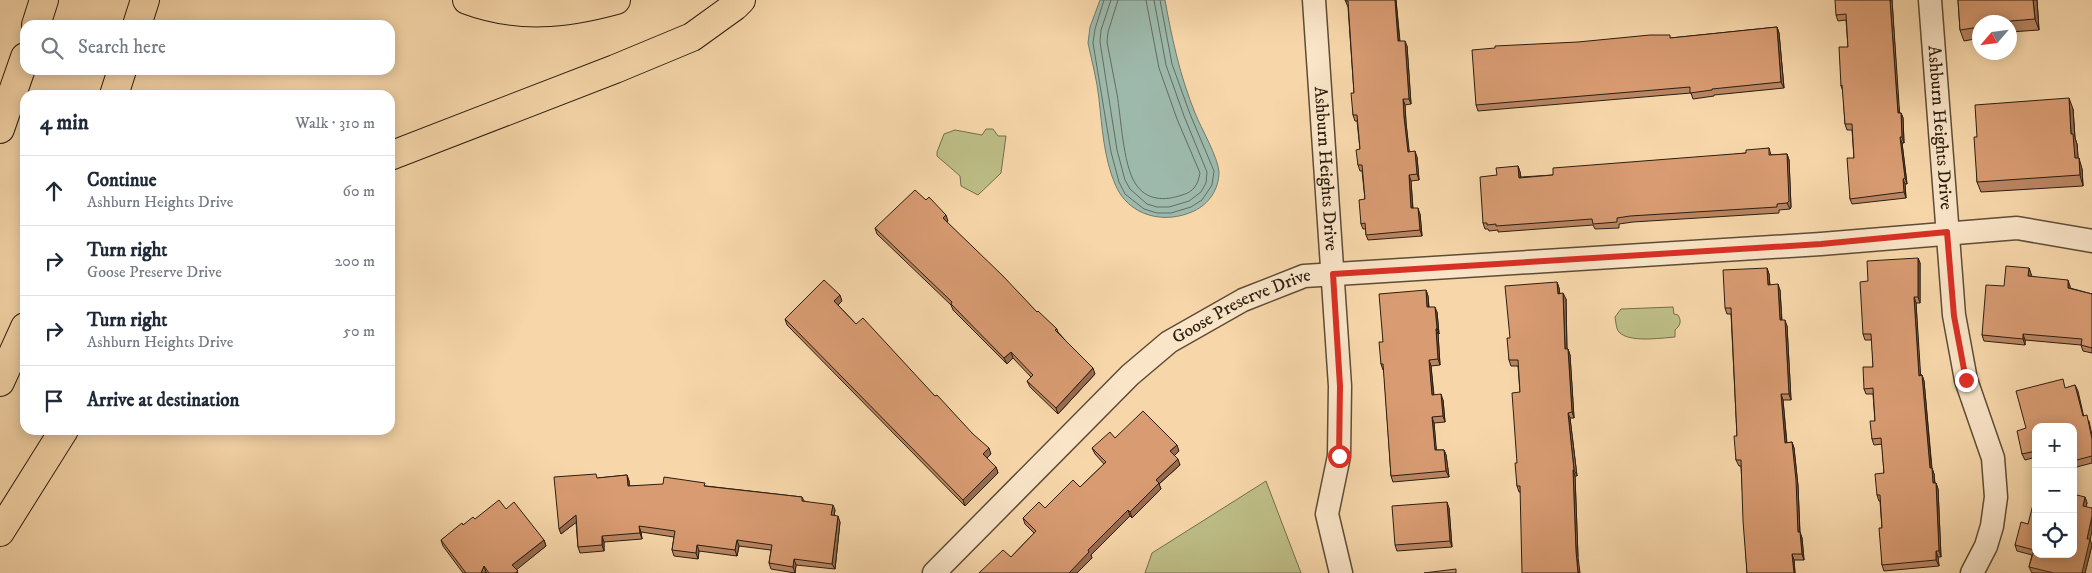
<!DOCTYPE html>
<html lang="en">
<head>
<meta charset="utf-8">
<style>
  :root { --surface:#fff; --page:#f6f6f7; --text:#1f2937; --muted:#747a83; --line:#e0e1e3 }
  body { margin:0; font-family:"IM FELL DW Pica",serif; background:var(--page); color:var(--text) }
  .controls { position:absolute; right:15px; bottom:15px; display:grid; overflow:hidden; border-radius:10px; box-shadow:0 2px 12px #0003 }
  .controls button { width:45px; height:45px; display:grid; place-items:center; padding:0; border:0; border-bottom:1px solid var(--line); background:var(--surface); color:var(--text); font:25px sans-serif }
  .compass { position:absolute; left:1972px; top:15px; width:45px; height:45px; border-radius:50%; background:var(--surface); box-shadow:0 2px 12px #0003; rotate:242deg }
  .stop { position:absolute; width:15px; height:15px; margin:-11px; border:4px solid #d93025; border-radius:50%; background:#fff }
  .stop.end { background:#d93025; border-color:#fff; box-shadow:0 1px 5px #0008 }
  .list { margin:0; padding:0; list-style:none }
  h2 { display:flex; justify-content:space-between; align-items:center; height:65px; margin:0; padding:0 20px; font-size:21px }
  h2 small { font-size:16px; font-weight:400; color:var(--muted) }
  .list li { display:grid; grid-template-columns:32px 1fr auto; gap:15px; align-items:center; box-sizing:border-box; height:70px; padding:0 20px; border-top:1px solid var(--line) }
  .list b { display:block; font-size:19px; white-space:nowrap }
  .list p { margin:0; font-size:16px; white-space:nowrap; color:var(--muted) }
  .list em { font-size:16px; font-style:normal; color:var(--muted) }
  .icon { flex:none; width:28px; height:28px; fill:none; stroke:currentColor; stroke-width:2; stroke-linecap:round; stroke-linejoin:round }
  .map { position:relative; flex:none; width:2092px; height:573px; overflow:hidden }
  .search { position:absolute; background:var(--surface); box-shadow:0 2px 12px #0003; left:20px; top:20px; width:375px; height:55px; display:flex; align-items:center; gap:12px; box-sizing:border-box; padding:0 18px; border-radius:15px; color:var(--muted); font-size:19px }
  .panel { position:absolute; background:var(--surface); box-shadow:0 2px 12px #0003; left:20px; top:90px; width:375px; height:345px; border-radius:15px }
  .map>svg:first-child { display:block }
</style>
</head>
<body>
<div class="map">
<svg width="2092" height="573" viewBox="0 0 2092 573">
  <rect width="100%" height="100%" fill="#f7d7aa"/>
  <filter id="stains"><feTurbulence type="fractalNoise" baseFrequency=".004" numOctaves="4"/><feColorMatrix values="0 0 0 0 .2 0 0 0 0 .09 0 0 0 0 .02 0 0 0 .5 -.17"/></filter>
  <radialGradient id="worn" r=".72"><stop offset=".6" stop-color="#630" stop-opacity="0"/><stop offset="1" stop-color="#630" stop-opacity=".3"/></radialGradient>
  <g fill="#bebe87" stroke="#746e4c">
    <path d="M986,129H993L998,136H1006L1001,173L978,195L961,186L960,176L937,156V152L944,134L955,130L982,135Z"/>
    <path d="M1673,307L1674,314L1678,315C1682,321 1680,326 1675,330V337C1661,338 1629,343 1619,332C1616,329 1616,322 1615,317L1621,309Z"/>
    <path d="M1266,481L1301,573H1145L1152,553Z"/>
  </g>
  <path fill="#9db9ab" stroke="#6f7b6d" d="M1100,0H1165C1172,39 1180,76 1195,113C1201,128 1218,157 1219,172C1219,189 1209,204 1194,211C1164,225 1128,216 1115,184C1104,158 1102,127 1099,99C1097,80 1092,62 1088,43L1090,27Z"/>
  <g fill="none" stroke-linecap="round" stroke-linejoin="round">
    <g stroke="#646c5e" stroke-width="1">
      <path d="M1104,0L1095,29L1093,43L1111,152L1119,182L1125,194L1144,209L1157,213H1171L1191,207L1202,200L1212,185L1214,171L1190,114L1172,64L1160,0"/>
      <path d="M1111,0L1101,30L1100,42L1117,150L1125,180L1130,189L1147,204L1157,207H1169L1189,201L1201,192L1206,183L1207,172L1184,116L1166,65L1154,0"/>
      <path d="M1118,0L1108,32L1107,42C1110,59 1114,77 1117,94C1121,117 1123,164 1135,183C1146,201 1165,201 1182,195C1194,192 1198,184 1200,173L1177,119L1159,68L1146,0"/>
    </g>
    <g stroke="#5e4c36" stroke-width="25">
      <g id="minor">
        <path id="s1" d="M1314,0L1340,386L1339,456L1327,514L1341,573"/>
        <path id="s2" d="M1930,0L1954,315L1966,380L1993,458L1996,497L1992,526L1986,546L1972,573"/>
        <path id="s3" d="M934,573L1130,375L1169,342L1243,300L1304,276L1821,244L2017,228L2092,241"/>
      </g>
    </g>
    <g stroke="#2b1e10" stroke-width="30">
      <g id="motorway">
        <path d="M467,0C518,19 565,14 616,0"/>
        <path d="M36,25L44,0"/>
        <path d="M137,25L145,0"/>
        <path d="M114,95L122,70"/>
        <path d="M0,129L25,57"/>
        <path d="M390,156L615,69L692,37L735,6L741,0"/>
        <path d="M0,382L25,327"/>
        <path d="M0,532L64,430"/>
      </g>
    </g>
    <use href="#minor" stroke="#fae5c8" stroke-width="22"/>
    <use href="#motorway" stroke="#f7d7aa" stroke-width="28"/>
  </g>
  <g fill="#ba8562" stroke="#2b1e10">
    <path d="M1345,0H1396L1400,41L1407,46L1411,104L1405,105L1406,123L1409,152L1417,157L1419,180L1411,181L1413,208L1420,214L1422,236L1368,240L1366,235V229H1363L1361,224L1365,199L1362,171H1360L1358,165L1360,149L1357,121H1355L1353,115L1354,93L1348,7Z"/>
    <path d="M1892,0L1899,113H1901L1903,118L1904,143H1902L1907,184H1905L1906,198L1852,204L1850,199L1854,158L1852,130H1847L1845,124L1843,91L1841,86L1848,47L1846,20L1838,21L1836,15Z"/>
    <path d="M1958,0H2037L2039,30L2010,32V22H1980V38L1964,41L1960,30Z"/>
    <path d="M1777,27L1779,33L1784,88L1714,95V96L1693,99L1691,93L1478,111L1476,105L1671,38Z"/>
    <path d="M2073,109L2075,138L2077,144L2078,158L2082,169L2083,186L1981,192L1977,182V137Z"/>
    <path d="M1769,148L1771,155L1787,154L1789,160L1791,207L1790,209L1779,210V213L1633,222L1619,224V228L1595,229L1593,225L1498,232V230L1489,231L1488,229H1485L1483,223L1497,175L1518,166L1520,172L1521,177L1553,175L1746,153Z"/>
    <path d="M926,200L948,221L947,222L1037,312L1057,329L1058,332L1095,374L1058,414L1030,387L1027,381L1031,377L1013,358L1007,364L953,310L951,305L877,234L875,228Z"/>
    <path d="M1918,258L1920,263V303H1916L1920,375H1922L1924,381L1932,468L1934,474L1935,483H1936L1938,489L1941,557H1938L1939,566L1884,571L1882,565V528L1880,501H1879L1877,495L1884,473L1882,444L1874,445L1872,439L1875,421L1873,394H1866L1864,389L1873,367L1872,340H1865L1863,334Z"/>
    <path d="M1767,268L1769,274L1770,285L1780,290L1782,320L1787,326L1791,400H1783L1787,443L1792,442L1794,448L1798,486L1800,532L1802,538L1804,560H1794L1795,573H1747L1741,466H1739L1736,460L1737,436L1731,314H1727L1725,308Z"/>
    <path d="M2029,268L2031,274V276L2070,286V288L2092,294V353L2083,351L2081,345L2025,340V345L1984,341L1982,335L2004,286Z"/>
    <path d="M1557,282L1559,288L1560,294L1566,299L1567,349H1568L1570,355L1574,418H1570L1577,476H1575L1578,557L1520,492H1519L1517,486L1520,392L1518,366H1511L1509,360L1510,338Z"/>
    <path d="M1426,290L1428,296L1429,307L1437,312L1439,334H1438L1440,365L1431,366L1434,395L1443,400L1445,422L1434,423L1436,450H1444L1446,455L1449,477L1393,482L1391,476L1384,370H1383L1381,364L1383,342Z"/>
    <path d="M842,301L838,305L856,324L935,396L991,454L987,458L996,467L998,473L965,506L787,325L785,319Z"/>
    <path d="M2075,385L2083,416L2089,421L2092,435V463L2073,468V427H2036V457L2025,460L2022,454L2026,428L2066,388Z"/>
    <path d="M1115,438L1179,451L1174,455L1180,465L1159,484L1161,489L1132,518L1130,516L1091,555L1092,558L1077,573H979L1011,557L1034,533L1025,524L1023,518L1045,508L1080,487L1104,464L1095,454L1092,448Z"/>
    <path d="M627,475L629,481V486H706L802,497L804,501L835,510L834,516L840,522L835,569L796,565L795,573L771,569L769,563L771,550L739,546L737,556L699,551L698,559L674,556L672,550L674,537L641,532L642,539L604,542V551L580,553L578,547L576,522L561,534L598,478Z"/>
    <path d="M2085,497L2087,503L2086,506L2090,540L2092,545L2085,573H2032L2029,567L2032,555L2017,551L2015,545L2028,524Z"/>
    <path d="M1449,508L1452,547L1397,551L1395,545Z"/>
    <path d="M506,509L544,540L546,546L516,569L518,573H487L486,572L485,573H463L443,546L441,540L463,525L475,519Z"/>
  </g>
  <g fill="#976c50" stroke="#2b1e10">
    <path d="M1395,0H1396L1400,47L1398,41Z"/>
    <path d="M1890,0H1892L1900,119L1898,113Z"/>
    <path d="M2033,0H2037L2039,30L2035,19Z"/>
    <path d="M1777,27L1779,33L1784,88L1781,82Z"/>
    <path d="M1405,41L1407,46L1411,104L1409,99Z"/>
    <path d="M2069,98L2073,109L2075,138L2077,144L2079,169L2075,158L2071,134Z"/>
    <path d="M1403,99L1405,105L1406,123L1410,158L1408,152L1404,117Z"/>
    <path d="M1901,113L1903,118L1904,143L1902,137Z"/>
    <path d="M1900,137L1902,143L1907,184L1905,178Z"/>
    <path d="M1415,151L1417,157L1419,180L1417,174Z"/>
    <path d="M1787,154L1789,160L1791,207L1790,209L1787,203Z"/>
    <path d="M2079,158L2082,169L2083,186L2080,175Z"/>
    <path d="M1518,166L1520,172L1521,183L1519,178Z"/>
    <path d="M1409,175L1411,181L1413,214L1411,208Z"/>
    <path d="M1903,179L1905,184L1906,198L1904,192Z"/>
    <path d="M1418,208L1420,214L1422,236L1420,230Z"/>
    <path d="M946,215L948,221L945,224L943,218Z"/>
    <path d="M1918,258L1920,263V303L1918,297Z"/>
    <path d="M1767,268L1769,274L1770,291L1768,285Z"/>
    <path d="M2029,268L2031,274V282L2028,276Z"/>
    <path d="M2068,280L2070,286V293L2068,288Z"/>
    <path d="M1557,282L1559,288L1560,300L1558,294Z"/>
    <path d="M1778,284L1780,290L1782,326L1780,320Z"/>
    <path d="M1426,290L1428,296L1429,313L1427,307Z"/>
    <path d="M1563,293L1566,299L1567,355L1565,349Z"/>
    <path d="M840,295L842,301L836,307L834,301Z"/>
    <path d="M1914,297L1916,303L1921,381L1919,376Z"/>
    <path d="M1435,307L1437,312L1439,334L1437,328Z"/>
    <path d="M1785,320L1787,326L1791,400L1789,394Z"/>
    <path d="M1436,329L1438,334L1440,365L1438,359Z"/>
    <path d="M2023,334L2025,340V345L2023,339Z"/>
    <path d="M1568,349L1570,355L1574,418L1572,412Z"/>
    <path d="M1011,352L1013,358L1007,364L1004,358Z"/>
    <path d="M1429,360L1431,366L1434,401L1432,395Z"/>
    <path d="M1093,368L1095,374L1058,414L1056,408Z"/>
    <path d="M1922,375L1924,381L1932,474L1930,468Z"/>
    <path d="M2075,385L2078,391L2085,422L2083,416Z"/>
    <path d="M1441,394L1443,400L1445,422L1443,416Z"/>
    <path d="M1781,394L1783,400L1787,449L1785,443Z"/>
    <path d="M1568,413L1570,418L1577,476L1574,470Z"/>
    <path d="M1432,417L1434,423L1437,456L1435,450Z"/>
    <path d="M1792,442L1794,448L1798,486L1800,538L1798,532Z"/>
    <path d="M1177,445L1179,451L1173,457L1170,451Z"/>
    <path d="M989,448L991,454L985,460L983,454Z"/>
    <path d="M1444,450L1446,455L1449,477L1446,471Z"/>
    <path d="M1178,459L1180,465L1159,484L1161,489L1132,518L1130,512L1156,480Z"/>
    <path d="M996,467L998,473L965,506L963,500Z"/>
    <path d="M1932,468L1934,474L1935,489L1933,483Z"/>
    <path d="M1573,470L1575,476L1578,557L1580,573H1578L1576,551Z"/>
    <path d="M627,475L629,481L630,492L628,486Z"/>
    <path d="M1936,483L1938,489L1941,557L1939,551Z"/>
    <path d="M2085,497L2087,503L2085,511L2083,506Z"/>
    <path d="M1447,502L1449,508L1452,547L1450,541Z"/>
    <path d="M833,505L835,510L833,521L831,515Z"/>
    <path d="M1128,510L1130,516L1091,555L1092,558L1077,573H1069L1088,550Z"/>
    <path d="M576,515L578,521L561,534L559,529Z"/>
    <path d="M838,516L840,522L835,569L832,564Z"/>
    <path d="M2092,516V531L2090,540L2092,545L2085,573H2082L2087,539Z"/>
    <path d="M639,526L641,532L642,539L640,533Z"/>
    <path d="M1800,532L1802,538L1804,560L1802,554Z"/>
    <path d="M602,536L604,542V551L602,545Z"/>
    <path d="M544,540L546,546L515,571L512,565Z"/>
    <path d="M737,540L739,546L737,556L735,550Z"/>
    <path d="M697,545L699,551L698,559L696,553Z"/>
    <path d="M1936,551L1938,557L1939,566L1936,560Z"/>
    <path d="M1792,554L1794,560L1795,573H1794Z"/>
    <path d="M794,559L796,565L795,573L793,567Z"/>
    <path d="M484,566L486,572L485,573H481Z"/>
  </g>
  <g fill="#d89b72" stroke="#2b1e10">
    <path d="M1345,0H1395L1398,41H1405L1409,99H1403L1404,117L1408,152L1415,151L1417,174L1409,175L1411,208H1418L1420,230L1366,235L1365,223L1361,224L1359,200L1365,199L1362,165H1358L1356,150L1360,149L1357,115H1353L1351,93H1354L1348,1H1346Z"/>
    <path d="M1835,0H1890L1898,113H1901L1902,137H1900L1905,178L1903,179L1904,192L1850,199L1847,158H1854L1852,124H1845L1842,85L1841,86L1839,47H1848L1846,14L1836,15Z"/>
    <path d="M1958,0H2033L2035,19L1999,22H1980V27L1960,30Z"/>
    <path d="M1777,27L1781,82L1712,89V90L1690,93V87L1476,105L1472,50L1495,48V46L1578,42L1650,35H1670V38Z"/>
    <path d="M2069,98L2071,134H2073L2075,158H2079L2080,175L1977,182L1974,137H1977L1975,105Z"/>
    <path d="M1769,148V155L1787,154L1789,201L1787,203L1777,204V207L1630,216L1617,218V222L1593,224L1592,219L1496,226V224L1487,225V223H1483L1480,177L1497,175L1496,168L1518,166L1519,178L1553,175V168L1746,153V150Z"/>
    <path d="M915,190L926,200L929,197L946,215L943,218L1003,276L1037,312L1038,311L1057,329L1055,330L1093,368L1056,408L1027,381L1033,375L1011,352L1004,358L951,304L952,302L875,228Z"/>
    <path d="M1918,258V297H1914L1919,376L1922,375L1930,468H1932L1933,483H1936L1939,551H1936V560L1882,565L1879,528H1882L1880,495H1877L1875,474L1884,473L1881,438L1872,439L1870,421H1875L1873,388L1864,389L1863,367H1873L1871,334H1863L1860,282L1868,281L1867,261Z"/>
    <path d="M2006,266L2029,268L2028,276L2068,280V288L2092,294V348L2081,345L2082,339L2023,334V339L1982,335L1986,285L2004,286Z"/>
    <path d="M1767,268L1768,285L1778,284L1780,320H1785L1789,394H1781L1785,443L1792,442L1796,480L1798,532H1800L1802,554H1792L1794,573H1747L1743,521L1741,460H1736L1734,436H1737L1731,308H1725L1723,270Z"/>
    <path d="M824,280L840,295L834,301L856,324L863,318L935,396L937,395L973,434L989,448L983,454L996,467L963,500L785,319Z"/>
    <path d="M1557,282L1558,294L1563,293L1565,349H1568L1572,412L1568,413L1574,470H1573L1576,551L1578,573H1522L1520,486H1517L1515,463H1517L1512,393L1520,392L1518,360H1509L1507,338H1510L1505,286Z"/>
    <path d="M1426,290L1427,307H1435L1437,328L1436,329L1438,359L1429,360L1432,395L1441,394L1443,416L1432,417L1435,450H1444L1446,471L1391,476L1383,364H1381L1379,342H1383L1379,294Z"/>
    <path d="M2063,379L2065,388L2075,385L2083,416L2087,415L2092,439V456L2073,461V427H2036V451L2022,454L2017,431L2026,428L2016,391Z"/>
    <path d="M1143,411L1177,445L1170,451L1178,459L1156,480L1159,483L1130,512L1128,510L1088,550L1089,552L1069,573H979L1003,550L1011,557L1036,531L1023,518L1039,502L1045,508L1073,480L1080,487L1106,462L1092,448L1110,432L1115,438Z"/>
    <path d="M596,474L597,478L627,475L628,486L663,484L664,477L705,483L704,486L802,497V501L833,505L831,515L838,516L832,564L794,559L793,567L769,563L772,545L737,540L735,550L697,545L696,553L672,550L675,531L639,526L640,533L602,536V545L578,547L576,515L559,529L554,477Z"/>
    <path d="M2036,493V554H2073V494L2085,497L2083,506L2092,508V516L2087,539H2090L2082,573H2054L2029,567L2034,550L2015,545L2021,522L2028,524Z"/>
    <path d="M499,500L506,509L514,502L544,540L512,565L518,571L515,573H489L484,566L481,573H466L441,540L462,523L463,525L473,517L475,519Z"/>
    <path d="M1447,502L1450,541L1395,545L1392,506Z"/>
    <path d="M1456,569V573H1424Z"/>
  </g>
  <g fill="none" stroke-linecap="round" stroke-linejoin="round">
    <path stroke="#d93025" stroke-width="6" d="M1339,456L1340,386L1333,274L1821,244L1947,232L1954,316L1966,380"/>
  </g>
  <g text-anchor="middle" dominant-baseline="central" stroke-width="5" stroke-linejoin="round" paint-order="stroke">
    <g font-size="18" fill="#2b1e10" stroke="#fae5c8">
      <text stroke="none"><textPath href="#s2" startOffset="128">Ashburn Heights Drive</textPath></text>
      <text stroke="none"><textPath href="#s1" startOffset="169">Ashburn Heights Drive</textPath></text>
      <text stroke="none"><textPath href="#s3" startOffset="411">Goose Preserve Drive</textPath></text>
    </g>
  </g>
  <rect width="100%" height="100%" filter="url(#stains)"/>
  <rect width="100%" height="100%" fill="url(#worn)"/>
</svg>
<div class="controls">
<button>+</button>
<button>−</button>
<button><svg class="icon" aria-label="locate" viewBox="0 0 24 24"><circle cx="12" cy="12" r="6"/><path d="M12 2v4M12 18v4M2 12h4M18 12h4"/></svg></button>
</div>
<svg class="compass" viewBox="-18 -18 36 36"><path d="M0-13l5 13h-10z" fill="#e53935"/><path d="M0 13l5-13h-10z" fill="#747a83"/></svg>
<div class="stop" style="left:1339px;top:456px"></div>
<div class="stop end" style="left:1966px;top:380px"></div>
<div class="search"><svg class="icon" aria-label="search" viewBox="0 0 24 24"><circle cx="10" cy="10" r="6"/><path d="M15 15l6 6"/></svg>Search here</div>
<section class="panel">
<h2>4 min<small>Walk · 310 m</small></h2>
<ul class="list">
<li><svg class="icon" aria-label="ahead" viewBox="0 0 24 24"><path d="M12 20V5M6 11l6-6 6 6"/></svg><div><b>Continue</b><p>Ashburn Heights Drive</p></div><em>60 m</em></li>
<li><svg class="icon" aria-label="right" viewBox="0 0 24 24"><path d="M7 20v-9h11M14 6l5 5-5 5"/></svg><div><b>Turn right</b><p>Goose Preserve Drive</p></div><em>200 m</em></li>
<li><svg class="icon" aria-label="right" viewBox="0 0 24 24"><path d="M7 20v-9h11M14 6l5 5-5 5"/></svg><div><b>Turn right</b><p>Ashburn Heights Drive</p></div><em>50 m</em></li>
<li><svg class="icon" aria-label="arrive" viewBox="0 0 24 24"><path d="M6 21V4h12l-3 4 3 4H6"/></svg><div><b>Arrive at destination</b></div></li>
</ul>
</section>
</div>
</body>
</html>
